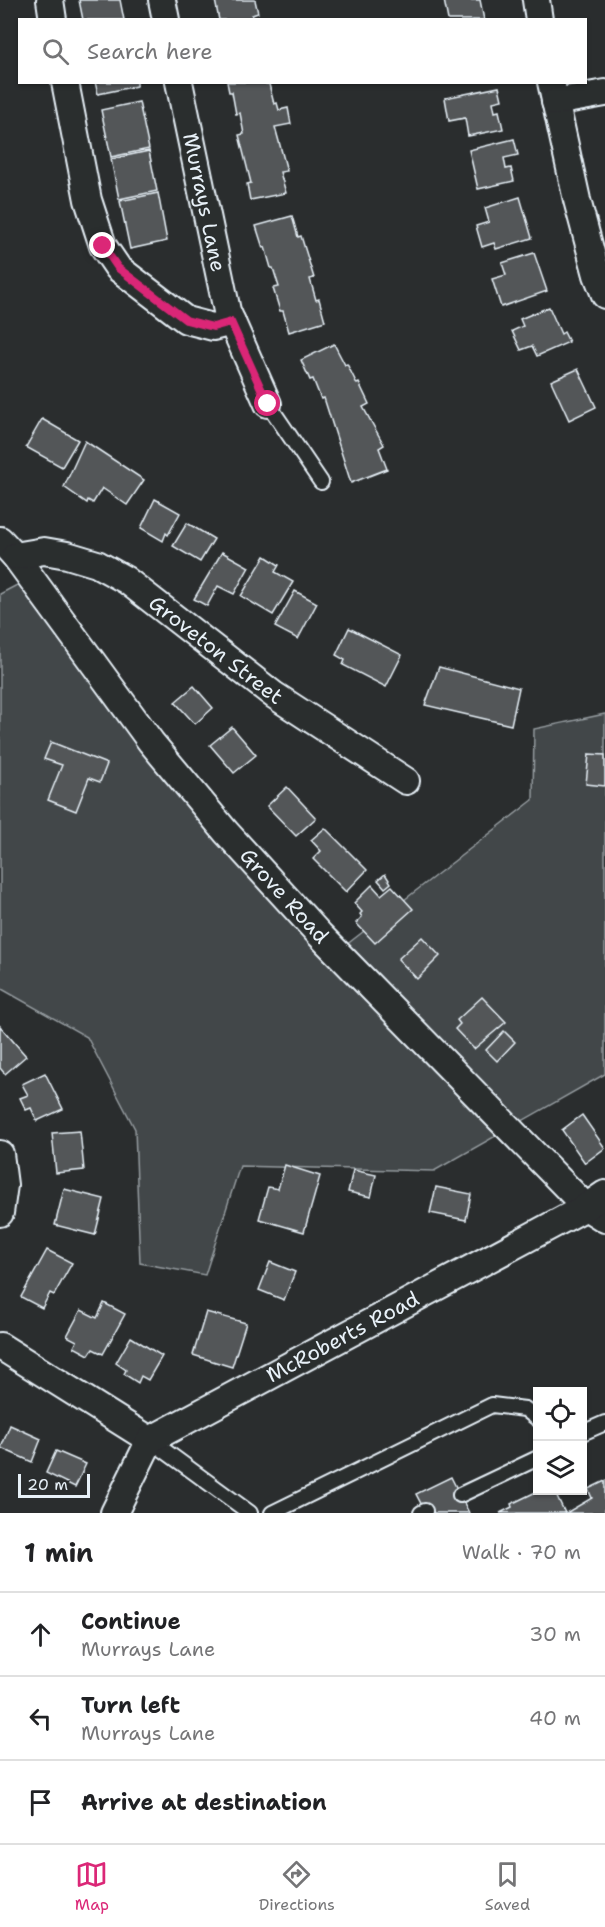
<!DOCTYPE html>
<html lang="en">
<head>
<meta charset="utf-8">
<style>
  :root { --surface:#fff; --page:#f6f6f6; --text:#202124; --muted:#757577; --line:#e0e0e0; --accent:#db2777 }
  body { margin:0; font-family:"Shantell Sans",sans-serif; background:var(--page); color:var(--text) }
  .controls { position:absolute; right:18px; bottom:18px; display:grid; overflow:hidden; border-radius:0px; box-shadow:0 2px 4px #0004 }
  .controls button { width:54px; height:54px; display:grid; place-items:center; padding:0; border:0; border-bottom:2px solid var(--line); background:var(--surface); color:var(--text); font:30px sans-serif }
  .scale { position:absolute; left:18px; bottom:15px; width:72px; box-sizing:border-box; padding-left:6px; border:3px solid #e8f1f8; border-top:0; font-size:16px; line-height:21px; white-space:nowrap; color:#e8f1f8; -webkit-text-stroke:4px #2a2d2e; paint-order:stroke }
  .stop { position:absolute; width:18px; height:18px; margin:-14px; border:4px solid #db2777; border-radius:50%; background:#fff }
  .stop.end { background:#db2777; border-color:#fff; box-shadow:0 2px 6px #0008 }
  .list { margin:0; padding:0; list-style:none }
  h2 { display:flex; justify-content:space-between; align-items:center; height:78px; margin:0; padding:0 24px; font-size:26px }
  h2 small { font-size:20px; font-weight:400; color:var(--muted) }
  .list li { display:grid; grid-template-columns:39px 1fr auto; gap:18px; align-items:center; box-sizing:border-box; height:84px; padding:0 24px; border-top:2px solid var(--line) }
  .list b { display:block; font-size:22px; white-space:nowrap }
  .list p { margin:0; font-size:20px; white-space:nowrap; color:var(--muted) }
  .list em { font-size:20px; font-style:normal; color:var(--muted) }
  .icon { flex:none; width:33px; height:33px; fill:none; stroke:currentColor; stroke-width:2; stroke-linecap:round; stroke-linejoin:round }
  .map { position:relative; flex:none; width:605px; height:1513px; overflow:hidden }
  .search { position:absolute; background:var(--surface); box-shadow:0 2px 4px #0004; left:18px; right:18px; top:18px; height:66px; display:flex; align-items:center; gap:15px; box-sizing:border-box; padding:0 21px; border-radius:0px; color:var(--muted); font-size:22px }
  .sheet { height:330px; background:var(--surface) }
  nav { display:flex; justify-content:space-around; align-items:center; box-sizing:border-box; height:84px; border-top:2px solid var(--line); background:var(--surface); font-size:16px; color:var(--muted) }
  nav a { display:grid; justify-items:center; gap:3px }
  nav .on { color:var(--accent) }
  .map>svg:first-child { display:block }
</style>
</head>
<body>
<div class="map">
<svg width="605" height="1513" viewBox="0 0 605 1513">
  <rect width="100%" height="100%" fill="#2a2d2e"/>
  <filter id="ink" filterUnits="userSpaceOnUse"><feTurbulence type="fractalNoise" baseFrequency=".0167" numOctaves="2"/><feDisplacementMap in="SourceGraphic" scale="12" xChannelSelector="R" yChannelSelector="G"/><feConvolveMatrix kernelMatrix="1 2 1 2 8 2 1 2 1" color-interpolation-filters="sRGB"/></filter>
  <g filter="url(#ink)">
    <path fill="#424648" stroke="#959ca0" stroke-width="1.5" d="M19,584L337,952L533,800L534,729L605,714V1074L434,1171L240,1166L205,1275L140,1263L135,1129L87,1037L0,988V594Z"/>
    <g fill="#535759" stroke="#e8f1f8" stroke-width="1.5">
      <path d="M79,0H120L124,20H83Z"/>
      <path d="M215,0H255L258,13L252,15L253,20H219Z"/>
      <path d="M444,0H480L484,20H448Z"/>
      <path d="M95,82H137V86L98,94Z"/>
      <path d="M227,82H266V84H269L274,104L277,103L279,110L288,108L291,124L275,127L287,171L280,172L286,193L250,200L247,184L251,183L239,135L244,134L240,113L236,114L232,92H229Z"/>
      <path d="M499,87L502,100L493,102L495,112L499,111L503,129L468,136L465,118L449,121L445,98Z"/>
      <path d="M139,102L149,149L111,157L101,110Z"/>
      <path d="M514,139L518,155L504,158L506,169L511,168L514,181L478,189L469,150Z"/>
      <path d="M149,151L157,191L119,199L111,159Z"/>
      <path d="M158,193L167,241L130,249L120,201Z"/>
      <path d="M520,197L532,238L496,249L494,243L482,247L476,226L489,222L485,208Z"/>
      <path d="M292,216L298,237L301,236L314,278L310,279L316,300L319,299L325,321L289,332L283,311H280L273,288L279,287L273,268H271L265,247L263,248L256,226Z"/>
      <path d="M534,253L547,291L501,307L492,279L506,275L502,263Z"/>
      <path d="M549,307L561,334L564,332L569,342L537,356L532,346L521,350L512,331L523,326L520,319Z"/>
      <path d="M334,344L345,365L347,364L357,384L359,383L369,404L363,407L384,445L379,448L387,469L351,483L324,398L321,399L313,379L310,380L301,360Z"/>
      <path d="M578,369L596,407L569,420L551,381Z"/>
      <path d="M42,419L78,440L62,467L26,447Z"/>
      <path d="M85,441L144,480L127,505L102,488L93,503L88,500L87,503L64,487Z"/>
      <path d="M155,499L180,513L168,535L166,533L163,541L141,528Z"/>
      <path d="M187,523L214,539L200,562L173,546Z"/>
      <path d="M222,552L249,567L234,594L218,586L207,606L194,599Z"/>
      <path d="M265,556L279,565L275,572L293,582L273,615L241,596Z"/>
      <path d="M295,591L317,603L298,639L275,627Z"/>
      <path d="M349,628L402,655L386,687L343,665L345,660L336,655Z"/>
      <path d="M439,667L519,688L511,725L425,705Z"/>
      <path d="M194,686L213,708L195,724L175,702Z"/>
      <path d="M232,727L256,755L234,773L210,745Z"/>
      <path d="M51,742L107,764L100,782L89,778L76,811L48,800L62,765L44,759Z"/>
      <path d="M589,754L605,755V786L586,784Z"/>
      <path d="M287,787L316,818L296,836L267,806Z"/>
      <path d="M325,828L367,870L346,892L313,859L321,851L311,840Z"/>
      <path d="M385,874L391,883L385,888L378,880Z"/>
      <path d="M372,885L381,895L392,886L413,909L375,943L356,923L362,917L360,914L362,912L354,903Z"/>
      <path d="M422,937L440,956L417,979L398,959Z"/>
      <path d="M482,997L506,1022L474,1049L455,1029L460,1024L457,1020Z"/>
      <path d="M0,1026L26,1056L5,1074L0,1068Z"/>
      <path d="M504,1031L515,1042L497,1061L486,1050Z"/>
      <path d="M45,1073L63,1109L37,1121L31,1108L26,1110L20,1098L28,1095L22,1084Z"/>
      <path d="M582,1115L605,1148L585,1163L562,1130Z"/>
      <path d="M80,1131L84,1170L56,1173L52,1133Z"/>
      <path d="M285,1165L320,1176L304,1232L259,1219L268,1187L278,1189Z"/>
      <path d="M353,1170L376,1175L371,1197L348,1192Z"/>
      <path d="M436,1187L471,1194L466,1220L430,1213Z"/>
      <path d="M64,1189L104,1199L95,1235L55,1225Z"/>
      <path d="M47,1250L72,1263L54,1295L50,1293L42,1308L21,1297Z"/>
      <path d="M270,1262L295,1272L284,1300L259,1290Z"/>
      <path d="M104,1303L125,1314L103,1354L93,1349L89,1355L74,1347L77,1341L67,1336L81,1310L97,1318Z"/>
      <path d="M206,1312L246,1323L232,1367L193,1355Z"/>
      <path d="M131,1337L162,1356L148,1380L141,1376L138,1383L124,1374L126,1370L116,1363Z"/>
      <path d="M10,1425L41,1439L32,1462L1,1448Z"/>
      <path d="M56,1451L86,1464L75,1487L46,1473Z"/>
      <path d="M451,1477L469,1513H426L416,1494Z"/>
      <path d="M605,1481V1513H566L592,1498L588,1489Z"/>
      <path d="M540,1490H554L565,1513H500L512,1507L511,1504Z"/>
    </g>
    <g fill="none" stroke-linecap="round" stroke-linejoin="round">
      <g stroke="#e8f1f8" stroke-width="18">
        <g id="service">
          <path d="M268,404L321,482"/>
          <path d="M582,1433L605,1423"/>
          <path d="M150,1440L250,1513"/>
          <path d="M460,1495L538,1458"/>
          <path d="M272,1513L492,1405L525,1409L538,1419"/>
          <path d="M421,1513L425,1511"/>
        </g>
      </g>
      <g stroke="#e8f1f8" stroke-width="30">
        <g id="minor">
          <path d="M50,0L53,20"/>
          <path d="M162,0L166,20"/>
          <path d="M536,0L539,20"/>
          <path d="M65,82L88,200L103,246L118,268L186,320L213,327L232,322"/>
          <path id="s1" d="M179,82L227,311L268,404"/>
          <path d="M551,82L577,200L597,275L605,295"/>
          <path d="M555,102L605,93"/>
          <path id="s2" d="M0,540L15,556L151,742L226,832L320,935L586,1207L605,1219"/>
          <path id="s3" d="M15,556L44,551L67,555L97,564L126,580L274,695L406,781"/>
          <path d="M0,1154L4,1185L0,1213"/>
          <path d="M0,1346L150,1440"/>
          <path id="s4" d="M114,1513L150,1440L586,1207L605,1194"/>
        </g>
      </g>
      <use href="#service" stroke="#2a2d2e" stroke-width="14"/>
      <use href="#minor" stroke="#2a2d2e" stroke-width="26"/>
    </g>
  </g>
  <g fill="none" stroke-linecap="round" stroke-linejoin="round" filter="url(#ink)">
    <path stroke="#db2777" stroke-width="8" d="M103,246L118,268L186,320L213,327L231,322L268,404"/>
  </g>
  <g text-anchor="middle" dominant-baseline="central" stroke-width="6" stroke-linejoin="round" paint-order="stroke">
    <g font-size="21" fill="#e8f1f8" stroke="#2a2d2e">
      <text stroke="none"><textPath href="#s1" startOffset="123">Murrays Lane</textPath></text>
      <text stroke="none"><textPath href="#s3" startOffset="231">Groveton Street</textPath></text>
      <text stroke="none"><textPath href="#s2" startOffset="456">Grove Road</textPath></text>
      <text stroke="none"><textPath href="#s4" startOffset="300">McRoberts Road</textPath></text>
    </g>
  </g>
</svg>
<div class="controls">
<button><svg class="icon" aria-label="locate" viewBox="0 0 24 24"><circle cx="12" cy="12" r="6"/><path d="M12 2v4M12 18v4M2 12h4M18 12h4"/></svg></button>
<button><svg class="icon" aria-label="layers" viewBox="0 0 24 24"><path d="M12 4l9 5-9 5-9-5zM3 14l9 5 9-5"/></svg></button>
</div>
<div class="scale">20 m</div>
<div class="stop" style="left:268px;top:404px"></div>
<div class="stop end" style="left:103px;top:246px"></div>
<div class="search"><svg class="icon" aria-label="search" viewBox="0 0 24 24"><circle cx="10" cy="10" r="6"/><path d="M15 15l6 6"/></svg>Search here</div>
</div>
<section class="sheet">
<h2>1 min<small>Walk · 70 m</small></h2>
<ul class="list">
<li><svg class="icon" aria-label="ahead" viewBox="0 0 24 24"><path d="M12 20V5M6 11l6-6 6 6"/></svg><div><b>Continue</b><p>Murrays Lane</p></div><em>30 m</em></li>
<li><svg class="icon" aria-label="left" viewBox="0 0 24 24"><path d="M17 20v-9H6M10 6l-5 5 5 5"/></svg><div><b>Turn left</b><p>Murrays Lane</p></div><em>40 m</em></li>
<li><svg class="icon" aria-label="arrive" viewBox="0 0 24 24"><path d="M6 21V4h12l-3 4 3 4H6"/></svg><div><b>Arrive at destination</b></div></li>
</ul>
</section>
<nav>
<a class="on"><svg class="icon" aria-label="map" viewBox="0 0 24 24"><path d="M3 6l6-2 6 2 6-2v14l-6 2-6-2-6 2zM9 4v14M15 6v14"/></svg>Map</a>
<a><svg class="icon" aria-label="directions" viewBox="0 0 24 24"><path d="M12 3l9 9-9 9-9-9zM9 14v-3h6M13 9l2 2-2 2"/></svg>Directions</a>
<a><svg class="icon" aria-label="saved" viewBox="0 0 24 24"><path d="M7 4h10v16l-5-4-5 4z"/></svg>Saved</a>
</nav>
</body>
</html>
